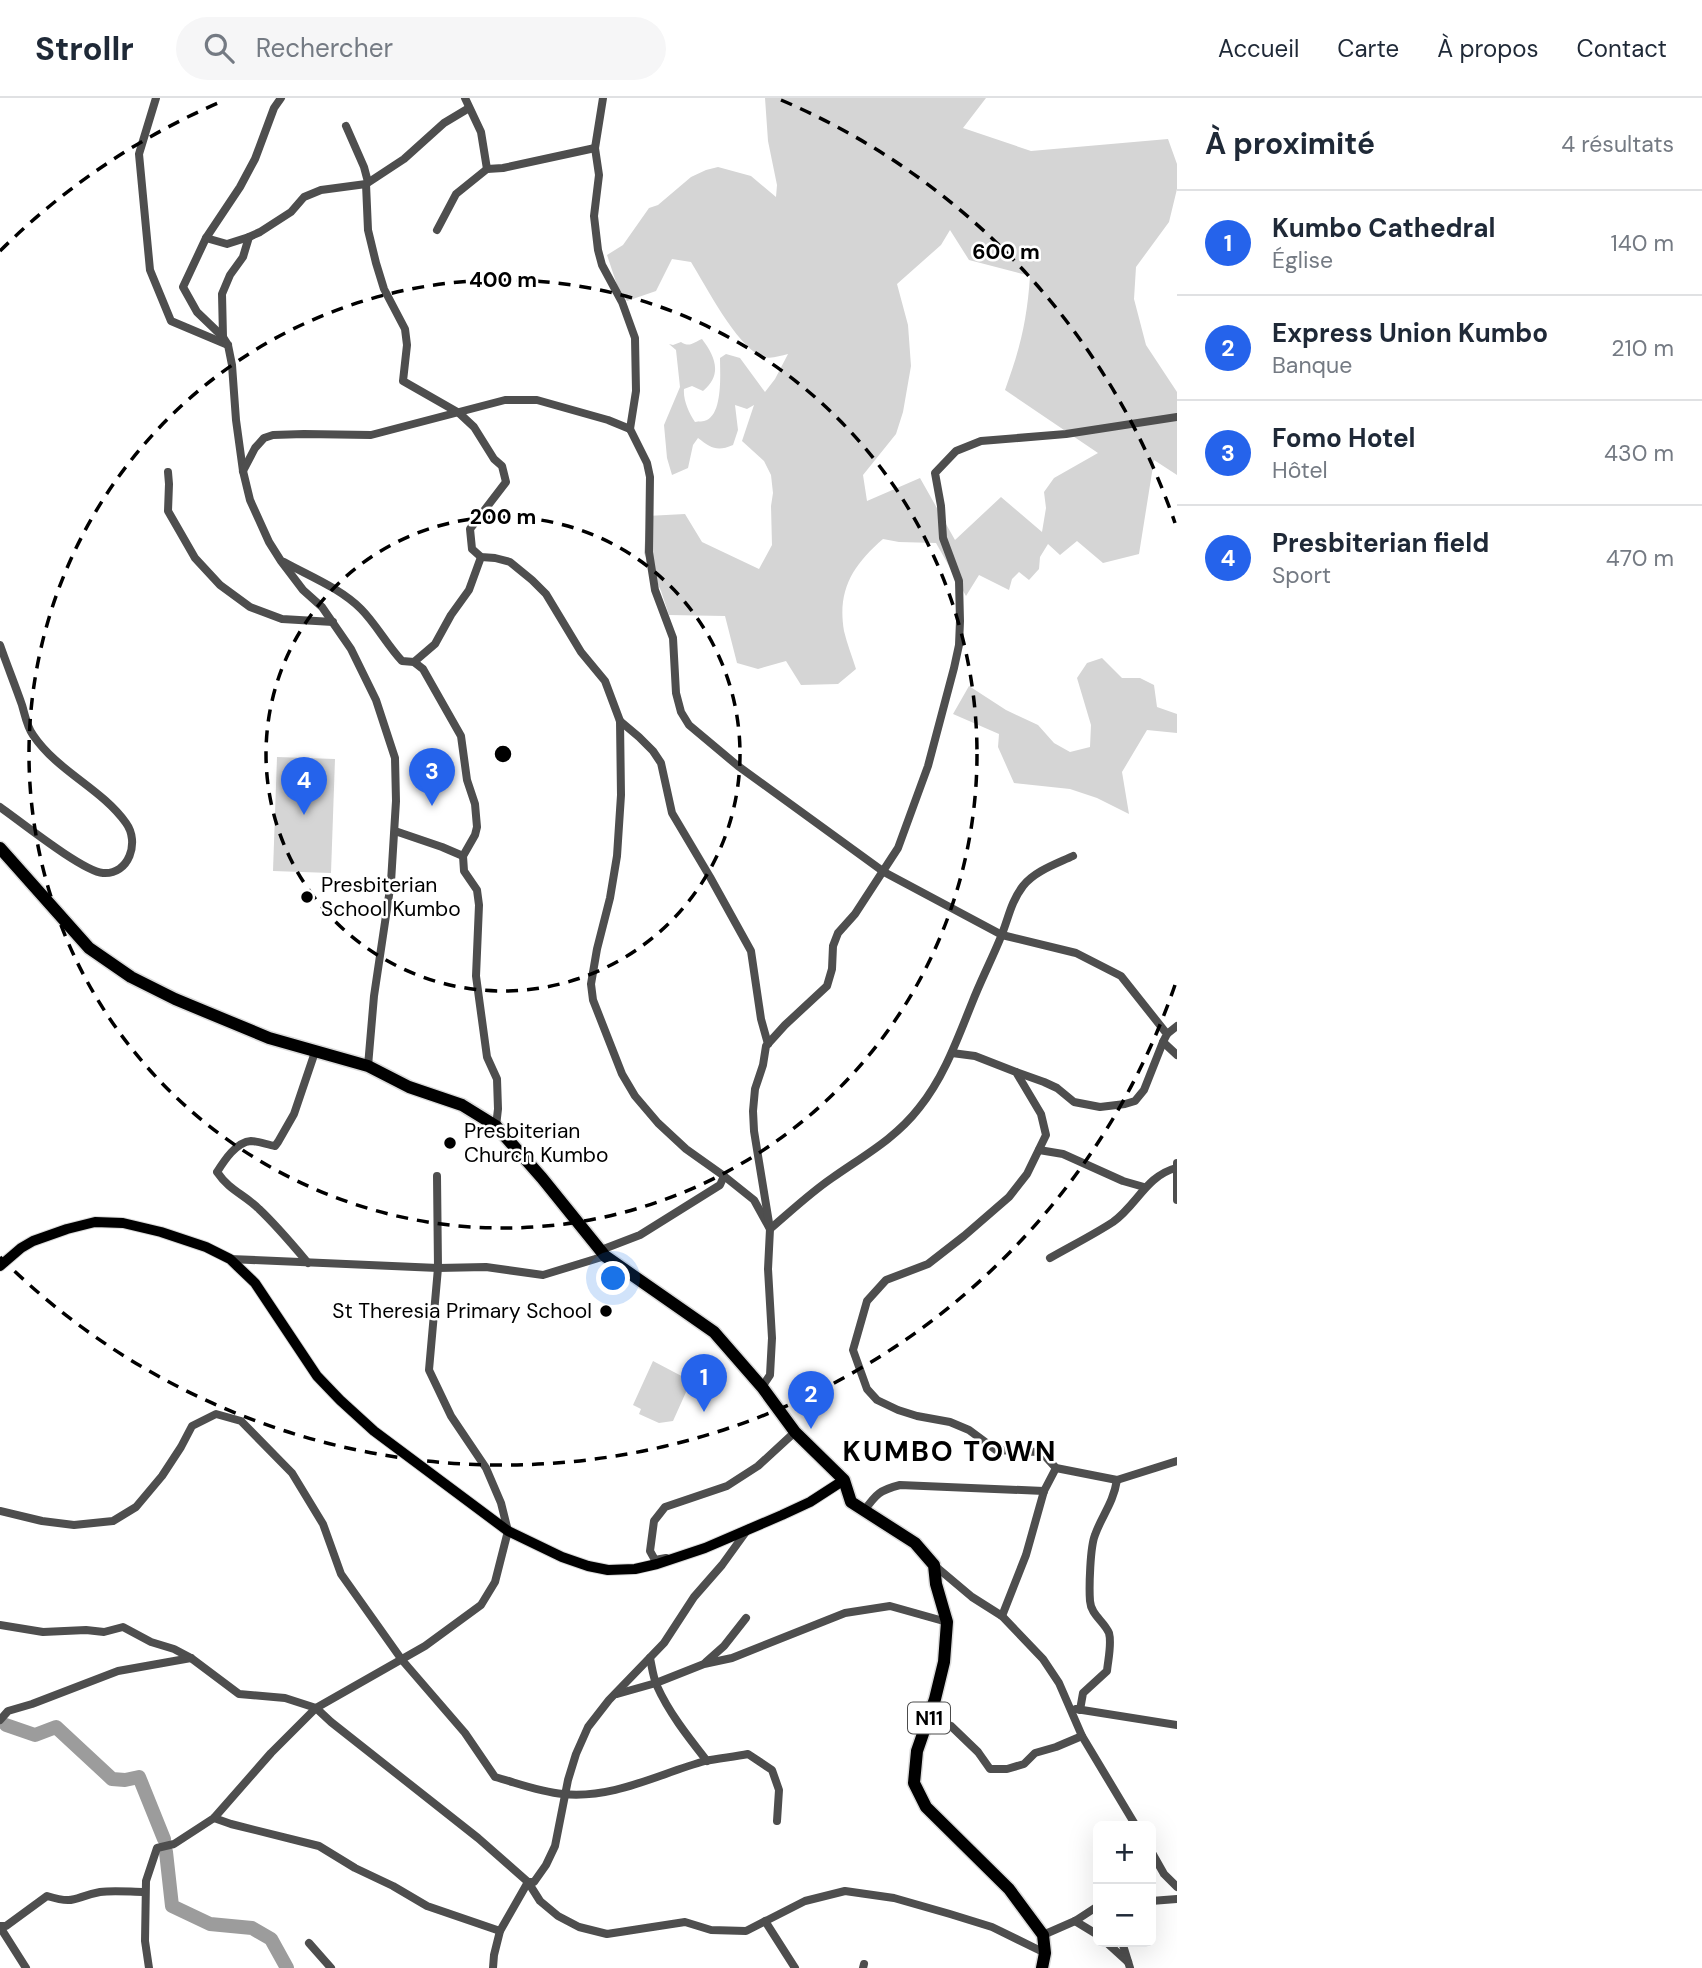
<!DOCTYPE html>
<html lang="fr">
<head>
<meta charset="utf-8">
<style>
  :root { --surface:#fff; --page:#f6f6f7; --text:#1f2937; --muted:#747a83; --line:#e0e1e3; --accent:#2563eb }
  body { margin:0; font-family:"DM Sans",sans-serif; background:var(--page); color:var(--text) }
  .controls { position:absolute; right:21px; bottom:21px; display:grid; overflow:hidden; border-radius:10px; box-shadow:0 7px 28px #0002 }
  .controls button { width:63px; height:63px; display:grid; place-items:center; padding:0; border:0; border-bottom:2px solid var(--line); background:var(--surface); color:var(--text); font:35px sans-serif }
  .you { position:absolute; left:614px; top:1181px; width:24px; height:24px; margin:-18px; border:5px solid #fff; border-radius:50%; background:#1a73e8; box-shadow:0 0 0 10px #1a73e833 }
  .badge { display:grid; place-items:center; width:46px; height:46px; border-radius:50%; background:var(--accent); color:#fff; font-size:23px; font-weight:700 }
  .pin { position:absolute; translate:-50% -58px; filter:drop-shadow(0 2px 4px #0008) }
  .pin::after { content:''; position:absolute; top:37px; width:24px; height:21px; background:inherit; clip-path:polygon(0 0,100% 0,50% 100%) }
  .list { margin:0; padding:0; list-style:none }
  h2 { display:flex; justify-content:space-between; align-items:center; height:91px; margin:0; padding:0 28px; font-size:30px }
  h2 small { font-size:23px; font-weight:400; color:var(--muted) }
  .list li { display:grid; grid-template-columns:46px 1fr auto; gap:21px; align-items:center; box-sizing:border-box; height:105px; padding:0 28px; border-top:2px solid var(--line) }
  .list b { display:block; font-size:26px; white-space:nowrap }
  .list p { margin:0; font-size:23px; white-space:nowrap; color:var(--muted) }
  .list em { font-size:23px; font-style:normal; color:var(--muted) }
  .icon { flex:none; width:38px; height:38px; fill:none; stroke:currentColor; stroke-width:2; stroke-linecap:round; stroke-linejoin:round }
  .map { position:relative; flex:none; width:1177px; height:1870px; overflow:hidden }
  header { display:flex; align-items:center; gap:42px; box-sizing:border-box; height:98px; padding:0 35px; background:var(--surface); border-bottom:2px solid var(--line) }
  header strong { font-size:33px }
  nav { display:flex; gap:38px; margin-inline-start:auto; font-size:24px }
  .search { width:490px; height:63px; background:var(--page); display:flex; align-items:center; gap:18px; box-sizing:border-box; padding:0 24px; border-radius:38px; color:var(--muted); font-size:26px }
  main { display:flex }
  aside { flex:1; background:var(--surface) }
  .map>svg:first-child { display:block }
</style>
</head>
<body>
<header>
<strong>Strollr</strong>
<div class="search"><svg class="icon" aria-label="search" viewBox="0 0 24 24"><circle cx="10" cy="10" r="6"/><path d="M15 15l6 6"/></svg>Rechercher</div>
<nav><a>Accueil</a><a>Carte</a><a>À propos</a><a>Contact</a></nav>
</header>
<main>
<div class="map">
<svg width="1177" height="1870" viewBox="0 0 1177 1870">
  <rect width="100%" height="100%" fill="#fff"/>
  <g fill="#d5d5d5" fill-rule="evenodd">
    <path d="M765,0H986L963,30L1031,53L1168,41L1177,66V91L1169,124L1136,169L1134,201L1146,247L1177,294V377L1154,362L1139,456L1103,465L1077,443L1060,457L1048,446L1040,459L1039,471L1029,482L1019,474L1012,481L1009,492L979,477L966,498L936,445L899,444L883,441C853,467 837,492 844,533C847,546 852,558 856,571L838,586L801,587L786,563L758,571L737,565L725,518L669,517L661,493L644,455L647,418L685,416L702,444L759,471L772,447L771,408L773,395L771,377L764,363L742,343L754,307L747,311L735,307L738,332L733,347C717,354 711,350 698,340L693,347L688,370L672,377L667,360L664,327L680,289L676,252L669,246L673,247L681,244C690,250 694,244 702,241C715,258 723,277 703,293L692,288L684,291C683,302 689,315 695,324C699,323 703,324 707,322C723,314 720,275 720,260L726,256L740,260L765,294L775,281L788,256C779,258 770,262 761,258C736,247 706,188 691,164L672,161L656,193L627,203L617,187L607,157L623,147L649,110L658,107L691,79L706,72L718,69L751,78L776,99L777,87L768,43ZM950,132L969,162L1030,178C1027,223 1020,251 1005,292L1098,355L1054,380L1044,394L1046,410L1042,434L1001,399L955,442L920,380L867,403L863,377L896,336L903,314L911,268L908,227L897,186L941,147Z"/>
    <path d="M1102,560L1122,580H1140L1154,587L1157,609L1177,616V635L1147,632L1122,674L1129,716L1097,700L1070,691L1014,685L998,649L999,636L953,616L969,588L1006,612L1038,627L1054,645L1070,654L1090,649L1091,627L1077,580L1087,565Z"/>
    <path d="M277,659L335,661L331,775L273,773Z"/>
    <path d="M653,1263L691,1283L673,1323L659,1325L639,1316L641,1311L633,1307Z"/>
  </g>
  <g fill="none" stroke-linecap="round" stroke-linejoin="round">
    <g stroke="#9c9c9c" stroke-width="14">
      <path d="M6,1627L35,1637L56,1629L112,1681L125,1682L139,1679L164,1741"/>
      <path d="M166,1754L172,1808L210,1826L252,1830L271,1841L287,1870"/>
    </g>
    <g stroke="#dbdbdb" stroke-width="12">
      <path id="major" d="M0,1168L21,1150L33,1143L67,1131L95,1124L123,1125L161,1134L206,1149L230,1161L255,1185L317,1278L340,1302L374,1333L508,1433L562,1459L588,1468L608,1472L635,1471L657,1466L705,1450L782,1417L810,1404L844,1382"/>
    </g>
    <g stroke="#dbdbdb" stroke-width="15">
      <path id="highway" d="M0,750L89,850L131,879L175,901L269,940L368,968L409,989L462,1007L496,1028L542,1080L605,1158L714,1234L762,1289L795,1334L844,1382L851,1404L915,1445L934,1467L936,1486L947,1524L944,1564L935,1601L917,1653L914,1685L926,1709L1009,1791L1043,1837L1045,1855L1042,1870"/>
    </g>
    <g stroke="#4e4e4e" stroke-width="8">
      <path d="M156,0L139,56L150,172L171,223L228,247"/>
      <path d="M281,0L274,10L255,61L240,89L206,140L183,189L197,214L223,239L228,247L232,267L236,322L243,373L250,402L269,444L281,463L303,492L322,509L351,551L376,602L395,660L396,703L391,784L374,898L368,968"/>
      <path d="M465,0L481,34L487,71"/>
      <path d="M603,0L595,50L599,77L594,118L598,152L602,167L622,204L635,240L636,293L630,331"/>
      <path d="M346,28L364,69L368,84L366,86L368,132L376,165L384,191L405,231L407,247L403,283L459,315L474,329L494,361L502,368L506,384L470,431L472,451L481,459L495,460L510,464L532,482L546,496L581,554L605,583L620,623L621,697L617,758L610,800L597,851L591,886L593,902L622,976L635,998L658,1025L686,1051L724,1078L754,1102L770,1131C790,1114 810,1095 832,1080C863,1058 895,1041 919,1010C944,979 957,942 972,905C980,884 991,863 1000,841C1008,823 1010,805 1023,788C1035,773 1056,766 1073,758"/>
      <path d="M437,132L456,96L487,71L503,70L595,50"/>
      <path d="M206,140L227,146L249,139L260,134L291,114L304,99L321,92L366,86L404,61L444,25L469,10"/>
      <path d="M223,239L222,196L230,177L243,159L249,139"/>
      <path d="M243,373L255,350L264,340L273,337L304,336L371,337L505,302H537L608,322L630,331L647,365L650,379L649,454L655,492L673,540L676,595L681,614L689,627L738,668L884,774L1002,837L1076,855L1121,878L1167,936L1163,944L1177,957"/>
      <path d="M168,374L169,386L168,413L195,460L220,487L250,509L282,521L333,524"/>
      <path d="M284,464C309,478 340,490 361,511C376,526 387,547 402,563L414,564L423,571L461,638L467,682L475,706L477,729L475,737L463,758L464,773L477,792L479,807L476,878L487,959L497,981L498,1011L496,1028"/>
      <path d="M0,547C7,567 15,587 22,607C25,617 27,629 33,637C58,674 101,690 126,725C140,744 129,777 103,775C82,773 20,723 0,709"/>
      <path d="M414,564L435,546L451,517L469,492L481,459"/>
      <path d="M620,623L639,639L653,653L661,665L672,715L710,779L751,853L761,921L768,946"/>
      <path d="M395,733L442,749L463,758"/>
      <path d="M1167,936L1177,928"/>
      <path d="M952,955L975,958L1016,974L1041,1016L1046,1037L1027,1076L1009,1099L964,1138L928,1166L886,1182L867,1203L853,1252L867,1291L877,1302L898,1312L917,1318L950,1324L969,1332L996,1352L1037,1354L1045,1358L1056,1370L1117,1382L1177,1363"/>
      <path d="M1016,974L1044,984L1057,990L1074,1004L1100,1009L1125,1006L1135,1003L1144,992L1163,944"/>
      <path d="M1039,1052L1063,1056L1123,1083L1144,1089"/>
      <path d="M1177,1065V1102"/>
      <path d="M601,1152L640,1137L720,1087L724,1078"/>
      <path d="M1050,1160C1071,1148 1093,1137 1113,1124C1137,1107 1146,1078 1176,1070"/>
      <path d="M230,1161L438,1170L486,1169L543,1177L605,1158"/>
      <path d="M308,1165C292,1146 277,1128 259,1111C244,1096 230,1093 217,1074C224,1063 236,1044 251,1043C258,1043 268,1047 275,1048L278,1044L294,1016L315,954"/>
      <path d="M762,1289L770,1277L772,1240L768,1171L770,1131L754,1033L753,1013L755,991L763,967L766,948L785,927L827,888L832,871L833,848L838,835L855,816L898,750L928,668L954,570L959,547L960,523L959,483L943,440L941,408L935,375L956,353L981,343L1066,336L1177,319"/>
      <path d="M0,1413L42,1423L74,1427L113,1423L136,1409L162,1378L181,1349L192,1328L216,1316L241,1323L292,1375L323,1426L341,1476L402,1562L465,1635L495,1679C517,1685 540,1694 563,1696C614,1701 658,1676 705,1663C718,1660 734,1659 748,1656L772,1672L779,1692L777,1723"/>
      <path d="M864,1413C876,1396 880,1392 900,1387L1044,1393"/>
      <path d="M666,1460L655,1462L650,1453L654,1423L665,1409L727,1388L758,1368L795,1334"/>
      <path d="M934,1467L972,1499L1002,1518L1043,1561L1059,1585L1082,1638L1136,1728"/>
      <path d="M1002,1518L1026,1457L1044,1393L1056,1370"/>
      <path d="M0,1527L43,1534L86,1532L104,1534L123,1529L151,1544L174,1551L191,1560L239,1596L285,1600L316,1610L331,1624L478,1740L528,1784L540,1803L558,1818L579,1829L607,1836L685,1824L711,1832L746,1833L805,1803L845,1793L894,1800L950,1816L992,1829L1045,1855"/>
      <path d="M650,1560C652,1569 653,1579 657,1588C669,1615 689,1640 707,1663"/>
      <path d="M706,1564L724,1548L746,1520"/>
      <path d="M617,1596L656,1585L704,1566L732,1560L845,1515L890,1508L947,1524"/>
      <path d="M1076,1611L1177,1627"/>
      <path d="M1080,1612L1083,1595L1107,1573C1108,1562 1112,1546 1109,1535C1104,1523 1091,1517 1090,1503C1089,1490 1090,1449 1095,1437C1102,1417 1113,1406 1117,1382"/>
      <path d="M929,1619L951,1628L978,1654L990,1671H1007L1024,1666L1035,1655L1056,1649L1082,1638"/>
      <path d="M0,1622L8,1613L32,1606L118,1573L191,1560"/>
      <path d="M214,1720L231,1726L319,1748L355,1770L393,1788L427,1808L500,1833"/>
      <path d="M1151,1753L1164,1776L1177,1789"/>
      <path d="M1151,1803L1177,1801"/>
      <path d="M765,1823L795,1870"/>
      <path d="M1075,1823L1098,1837"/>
      <path d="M0,1828H6L47,1798C77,1807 73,1799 100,1794C114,1792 131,1794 145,1794"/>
      <path d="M0,1829L26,1870"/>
      <path d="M1043,1837L1075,1823L1098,1808"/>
      <path d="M1106,1844L1128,1864"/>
      <path d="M1122,1844L1130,1870"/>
      <path d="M309,1845L331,1870"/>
      <path d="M149,1870L145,1843L146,1783L157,1750L174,1746L214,1720L271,1655L316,1610L425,1548L481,1507L495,1484L508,1433L501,1405L486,1370L451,1318L429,1272L438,1170L437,1078"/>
      <path d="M493,1870L494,1857L500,1833L528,1784H534L546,1767L555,1748L568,1682L576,1656L588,1629L609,1602L664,1545L694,1499L722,1467L748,1431"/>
      <path d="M863,1870L864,1866"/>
    </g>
    <use href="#major" stroke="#000" stroke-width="10"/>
    <use href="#highway" stroke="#000" stroke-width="12"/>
  </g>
  <g fill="none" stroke="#000" stroke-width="3.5" stroke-dasharray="12 9">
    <circle cx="503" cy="656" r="237"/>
    <circle cx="503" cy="656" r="474"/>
    <path d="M1175 887A711 711 0 0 1 0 1159M0 153A711 711 0 0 1 225 2M781 2A711 711 0 0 1 1175 425"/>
  </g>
  <g fill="#000" stroke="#fff" stroke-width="2.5">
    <circle cx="307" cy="799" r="7"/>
    <circle cx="450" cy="1045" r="7"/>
    <circle cx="606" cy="1213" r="7"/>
  </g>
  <g text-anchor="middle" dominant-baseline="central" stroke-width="5" stroke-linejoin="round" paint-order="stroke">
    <rect fill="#fff" stroke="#4c4c4c" stroke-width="2" x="908" y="1604.5" width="42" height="31" rx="5"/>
    <g font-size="19" font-weight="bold" fill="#000">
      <text x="929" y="1620">N11</text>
    </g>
    <g font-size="21" fill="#000" stroke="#fff" text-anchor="start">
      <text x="321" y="787">Presbiterian<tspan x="321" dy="24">School Kumbo</tspan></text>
      <text x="464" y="1033">Presbiterian<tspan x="464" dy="24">Church Kumbo</tspan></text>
      <text x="592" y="1213" text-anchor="end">St Theresia Primary School</text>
    </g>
    <g font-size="28" font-weight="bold" letter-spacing="2" fill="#000" stroke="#fff">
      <text x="950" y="1353">KUMBO TOWN</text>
    </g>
  </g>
  <circle cx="503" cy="656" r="10" fill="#000" stroke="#fff" stroke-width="3.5"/>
  <g font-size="21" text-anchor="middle" font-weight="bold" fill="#000" stroke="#fff" stroke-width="5" stroke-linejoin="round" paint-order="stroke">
    <text x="1006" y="161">600 m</text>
    <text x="503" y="189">400 m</text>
    <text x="503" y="426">200 m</text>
  </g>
</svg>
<div class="controls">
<button>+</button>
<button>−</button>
</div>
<div class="you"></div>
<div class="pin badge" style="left:704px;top:1314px">1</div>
<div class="pin badge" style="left:811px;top:1331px">2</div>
<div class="pin badge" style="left:432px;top:708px">3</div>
<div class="pin badge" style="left:304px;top:717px">4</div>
</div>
<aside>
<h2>À proximité<small>4 résultats</small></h2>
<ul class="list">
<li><span class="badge">1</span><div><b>Kumbo Cathedral</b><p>Église</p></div><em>140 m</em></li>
<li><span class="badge">2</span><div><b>Express Union Kumbo</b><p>Banque</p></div><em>210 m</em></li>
<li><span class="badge">3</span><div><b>Fomo Hotel</b><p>Hôtel</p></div><em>430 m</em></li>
<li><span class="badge">4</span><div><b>Presbiterian field</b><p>Sport</p></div><em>470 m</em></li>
</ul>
</aside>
</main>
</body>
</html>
